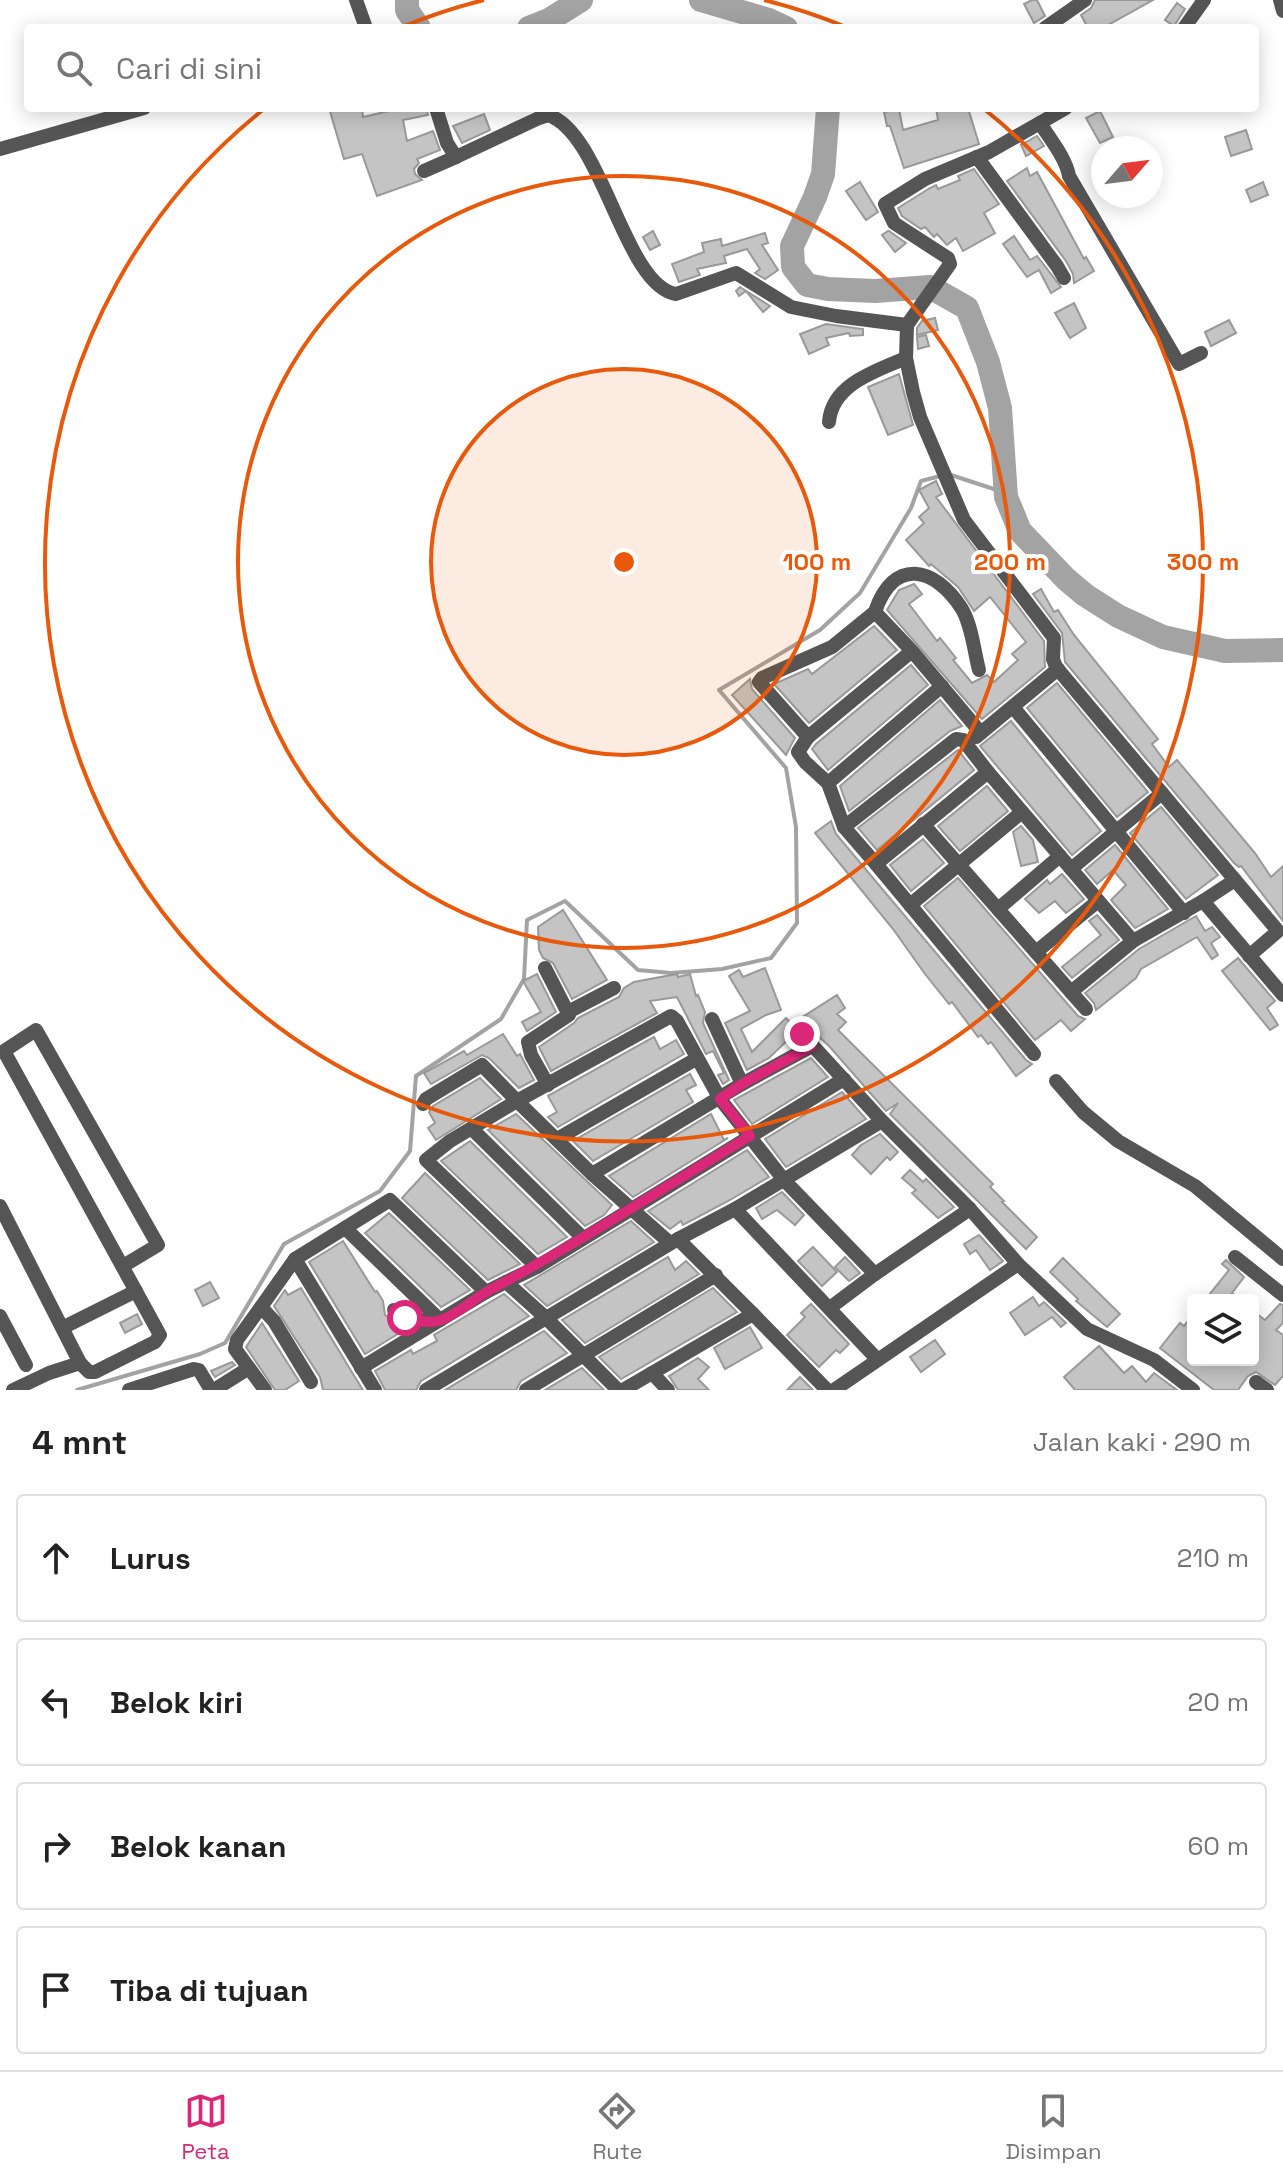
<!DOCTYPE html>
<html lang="id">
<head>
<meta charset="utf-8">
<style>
  :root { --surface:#fff; --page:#f6f6f6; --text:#222; --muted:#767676; --line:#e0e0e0; --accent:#db2777 }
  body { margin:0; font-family:"Space Grotesk",sans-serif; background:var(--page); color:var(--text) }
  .controls { position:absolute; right:24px; bottom:24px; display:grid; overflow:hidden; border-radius:8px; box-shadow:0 4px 20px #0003 }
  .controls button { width:72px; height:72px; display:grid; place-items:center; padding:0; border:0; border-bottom:2px solid var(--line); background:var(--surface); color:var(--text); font:40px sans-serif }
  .compass { position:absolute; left:1091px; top:136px; width:72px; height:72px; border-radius:50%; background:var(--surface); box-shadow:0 4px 20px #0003; rotate:62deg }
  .stop { position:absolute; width:24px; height:24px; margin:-18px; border:6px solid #db2777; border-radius:50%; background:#fff }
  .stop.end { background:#db2777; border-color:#fff; box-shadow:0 2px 8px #0008 }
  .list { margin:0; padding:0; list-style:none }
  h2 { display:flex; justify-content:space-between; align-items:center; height:104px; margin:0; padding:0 32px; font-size:34px }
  h2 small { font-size:26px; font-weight:400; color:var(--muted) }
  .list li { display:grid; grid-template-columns:52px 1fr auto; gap:24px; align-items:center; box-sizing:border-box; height:128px; margin:0 16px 16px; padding:0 16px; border:2px solid var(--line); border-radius:8px }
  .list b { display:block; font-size:30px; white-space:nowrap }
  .list em { font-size:26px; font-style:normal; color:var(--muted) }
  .icon { flex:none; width:44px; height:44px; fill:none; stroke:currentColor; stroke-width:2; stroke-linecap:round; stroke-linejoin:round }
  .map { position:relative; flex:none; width:1283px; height:1390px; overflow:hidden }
  .search { position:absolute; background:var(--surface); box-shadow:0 4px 20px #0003; left:24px; right:24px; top:24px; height:88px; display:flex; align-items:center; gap:20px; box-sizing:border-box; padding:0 28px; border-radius:8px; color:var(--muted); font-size:30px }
  .sheet { height:680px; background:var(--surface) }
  nav { display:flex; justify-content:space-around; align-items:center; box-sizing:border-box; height:112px; border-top:2px solid var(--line); background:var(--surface); font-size:22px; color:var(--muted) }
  nav a { display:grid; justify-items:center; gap:4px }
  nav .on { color:var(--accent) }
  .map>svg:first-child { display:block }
</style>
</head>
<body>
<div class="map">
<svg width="1283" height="1390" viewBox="0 0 1283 1390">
  <rect width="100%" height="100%" fill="#fff"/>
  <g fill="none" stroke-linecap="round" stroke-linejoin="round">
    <path stroke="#a3a3a3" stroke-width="4" d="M77,1390L200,1354L225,1343L284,1244L380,1191L410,1151L416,1076L501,1019L524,979L527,920L565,901L638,970L671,973L722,969L771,958L797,923L796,827L786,768L719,690L820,630L860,593L911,508L921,481L948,474L1006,493"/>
    <g stroke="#a3a3a3" stroke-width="24">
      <path d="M407,0V10L419,28"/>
      <path d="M701,0L769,20L786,28"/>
      <path d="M529,28L549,20L581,0"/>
      <path d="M828,108L823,174L815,197L792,246L793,267L807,285L828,289L875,291L930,287L967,308L988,362L1000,408L1006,497L1020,531L1066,579L1085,595L1118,616L1163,637L1225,651L1283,650"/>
    </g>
  </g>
  <g fill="#c4c4c4" stroke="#999" stroke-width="2">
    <path d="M1032,0H1037L1045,16L1034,23L1024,4Z"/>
    <path d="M1095,0H1153L1110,24L1113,28H1088L1081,15L1091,8Z"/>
    <path d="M1177,3L1185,9L1174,26L1165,20Z"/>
    <path d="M329,108H362L363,117L402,108H426L428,115L403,120L407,141L433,131L440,150L417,159L419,163L414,169L415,174L422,180L377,196L362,154L344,159Z"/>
    <path d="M936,108H968L979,144L904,168L890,126H887L884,112L899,109L903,130L938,120Z"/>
    <path d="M1100,111L1113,137L1100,143L1086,118Z"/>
    <path d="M484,114L490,130L462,143L453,126Z"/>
    <path d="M1246,130L1252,149L1231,156L1225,137Z"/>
    <path d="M1037,136L1044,146L1026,156L1021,145Z"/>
    <path d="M1027,168L1030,176L1037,172L1084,259L1086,257L1094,271L1074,283L1073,274L1066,261L1007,181Z"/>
    <path d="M974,169L999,204L984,213L995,233L963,251L956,238L947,245L937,234L934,237L925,227L921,229L902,216L898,208L930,188L936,185L938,189L960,180L958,176Z"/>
    <path d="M860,182L878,212L866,220L846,191Z"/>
    <path d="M1263,182L1268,195L1251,202L1246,190Z"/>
    <path d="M653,231L660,245L650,250L643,237Z"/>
    <path d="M888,231H889L906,243L895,252L882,235Z"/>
    <path d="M765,233L768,243L762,245L778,270L765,279L755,273L760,269L747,249L724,256L726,263L697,269L700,275L679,282L672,264L704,252L702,243L721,239L722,246Z"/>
    <path d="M1014,236L1030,260L1037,256L1061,287L1051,293L1039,270L1027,277L1003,244Z"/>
    <path d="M740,287L770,306L763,312L746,291L739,296L736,291Z"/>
    <path d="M1074,303L1086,328L1070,338L1055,313Z"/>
    <path d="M935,318L938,330L917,335V328L922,321Z"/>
    <path d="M1229,320L1236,333L1211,346L1205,332Z"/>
    <path d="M826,324L863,329V335L850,336L849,333L826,338L829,345L809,354L800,334Z"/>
    <path d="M926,335L929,346L918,349L917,337Z"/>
    <path d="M899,374L913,425L888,435L868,387Z"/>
    <path d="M936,481L942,494L936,497L1044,641L1045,667L982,719L887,610L899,590L914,584L922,594L909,604L937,641L940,638L956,658L953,660L972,683L987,675L994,682L1018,660L1012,654L1026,642L990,597L974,611L958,587L931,564L929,566L906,540L924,523L919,517L929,508L919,490Z"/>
    <path d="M1041,589L1054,612L1058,610L1074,635L1158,739L1152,744L1169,767L1177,760L1255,853L1271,877L1283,866V921L1241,866L1239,867L1234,863L1065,662L1062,633L1033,594Z"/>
    <path d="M874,626L897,650L809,723L774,684L808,669L812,674Z"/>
    <path d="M911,665L928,685L828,770L812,749L816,744Z"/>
    <path d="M750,679L752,689L795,738L786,755L732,695Z"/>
    <path d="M1057,683L1148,792L1117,817L1027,708Z"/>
    <path d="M940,700L962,726L950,731L849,811L840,786Z"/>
    <path d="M1011,721L1101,831L1072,855L980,746Z"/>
    <path d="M958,750L974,770L877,850L858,828Z"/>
    <path d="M987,786L1008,811L960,851L938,826Z"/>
    <path d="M1161,807L1218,875L1186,899L1130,833Z"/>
    <path d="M831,821L836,834L1026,1060L1032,1064L1016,1076L991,1042L988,1044L981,1035L978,1037L952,1002L949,1004L925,974L893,929L815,833Z"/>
    <path d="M1021,826L1033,840L1038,862L1021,866L1013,832Z"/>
    <path d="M923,839L944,863L911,891L890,865Z"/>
    <path d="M1115,845L1168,909L1135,928L1111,900L1126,885L1113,870L1097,884L1085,870Z"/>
    <path d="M1062,874L1084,899L1066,913L1055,901L1039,913L1025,899L1047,880L1050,884Z"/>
    <path d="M958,878L1078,1016L1085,1019L1071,1031L1061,1020L1035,1040L924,906Z"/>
    <path d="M563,910L607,980L572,999L553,963L543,958L539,950L538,927Z"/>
    <path d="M1097,915L1119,940L1072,978L1062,967L1101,935L1089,921Z"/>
    <path d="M1196,916L1205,931L1212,927L1220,937L1211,943L1218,955L1212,959L1197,937L1141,969L1136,978L1096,1010L1094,1003L1085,993L1139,949Z"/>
    <path d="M1238,958L1275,1001L1267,1008L1278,1025L1270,1030L1222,971Z"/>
    <path d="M765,968L781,1010L766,1015L741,1029L752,1052L786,1018L795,1027L792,1036L769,1058L747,1070L725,1023L750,1011L729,976L739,970L743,977Z"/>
    <path d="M537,974L556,1012L527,1031L522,1022L541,1012L523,981Z"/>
    <path d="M677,974L678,977L690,974L696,996L698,995L705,1012L703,1023L729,1080L723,1084L718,1075L724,1073L713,1051L706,1054L677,997L650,1001L657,1013L551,1071L539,1047L574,1023L578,1018L619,997L624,988L634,982Z"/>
    <path d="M837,995L845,1008L837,1014L846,1022L838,1030L993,1184L990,1187L1004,1201L1002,1202L1037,1237L1026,1249L890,1114L898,1103L886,1111L829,1046L806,1025L801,1018Z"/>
    <path d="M503,1034L517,1056L520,1054L534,1080L519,1088L489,1058L482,1055L431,1084L424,1073L464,1051L467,1055Z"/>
    <path d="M654,1037L660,1049L676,1040L684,1054L558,1127L548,1117L557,1112L548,1096Z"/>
    <path d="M811,1058L828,1077L752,1124L734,1100Z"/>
    <path d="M690,1074L696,1085L686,1090L693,1102L593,1161L573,1141Z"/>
    <path d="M480,1078L501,1099L436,1140L428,1128L435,1123L429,1112L433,1106Z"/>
    <path d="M842,1092L866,1119L786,1167L765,1139Z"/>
    <path d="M516,1114L612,1205L604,1215L585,1226L488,1130Z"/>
    <path d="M711,1114L724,1140L728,1138L633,1197L609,1176Z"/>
    <path d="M880,1134L898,1152L890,1160L887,1157L871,1174L852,1155L861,1145Z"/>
    <path d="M470,1141L567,1237L538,1254L441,1161Z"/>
    <path d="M747,1150L769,1177L730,1200L683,1225L681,1221L670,1229L648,1211Z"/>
    <path d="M910,1170L923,1182L926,1179L954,1207L938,1218L912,1193L916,1190L902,1178Z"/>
    <path d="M425,1173L520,1264L488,1280L402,1198Z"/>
    <path d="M782,1192L804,1215L795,1225L777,1210L762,1219L756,1208Z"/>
    <path d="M389,1213L470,1290L441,1307L365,1233Z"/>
    <path d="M631,1221L654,1242L547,1306L524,1285Z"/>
    <path d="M979,1235L1003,1261L990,1270L976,1250L970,1254L964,1244Z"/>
    <path d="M343,1241L375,1292L377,1291L383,1301L385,1315L395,1322L401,1332L365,1354L309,1262Z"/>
    <path d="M813,1247L837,1272L822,1286L798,1261Z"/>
    <path d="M668,1257L675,1270L686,1261L699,1274L585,1343L562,1320Z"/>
    <path d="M845,1257L860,1273L849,1281L835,1267Z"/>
    <path d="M1063,1258L1120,1314L1107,1327L1076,1301L1078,1299L1050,1272Z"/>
    <path d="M1226,1260L1244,1277L1232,1293L1240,1300H1205L1229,1270L1222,1264Z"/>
    <path d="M210,1282L219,1298L203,1306L195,1290Z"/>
    <path d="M301,1288L353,1374L363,1390H323L320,1377L274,1306L285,1290L288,1295Z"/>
    <path d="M713,1288L737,1312L621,1379L599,1357Z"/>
    <path d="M504,1294L529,1316L421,1381L416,1390H385L375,1371L411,1350L413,1354L437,1341L434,1335Z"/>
    <path d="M1033,1297L1039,1306L1044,1302L1066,1323L1061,1327L1052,1317L1025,1335L1010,1313Z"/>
    <path d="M811,1304L849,1344L840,1353L836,1350L819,1367L787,1335L805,1317L801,1313Z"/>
    <path d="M1280,1304L1283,1305V1323L1276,1330L1283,1335V1376L1275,1385L1256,1372L1248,1376L1238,1390H1214L1160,1348L1180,1323L1184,1326L1193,1315V1360H1253V1311L1265,1320Z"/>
    <path d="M137,1314L142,1324L125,1333L120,1323Z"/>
    <path d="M262,1323L299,1381L285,1390H275L246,1347Z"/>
    <path d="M750,1327L762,1348L725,1369L714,1348Z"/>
    <path d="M544,1331L567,1353L521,1381L516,1390H445Z"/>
    <path d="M935,1340L945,1354L921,1372L910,1357Z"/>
    <path d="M1099,1346L1124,1373L1132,1366L1146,1382L1154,1373L1177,1390H1075L1064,1377Z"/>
    <path d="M698,1358L709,1367L698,1379L709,1390H678L669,1376Z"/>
    <path d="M232,1362L235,1365L215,1377L211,1371Z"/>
    <path d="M582,1368L604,1390H545Z"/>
    <path d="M800,1377L813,1390H787Z"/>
  </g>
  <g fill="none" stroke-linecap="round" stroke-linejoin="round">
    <g stroke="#555" stroke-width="14">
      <path d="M356,0L366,28"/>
      <path d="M1280,0L1283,11"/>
      <path d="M1045,28L1085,0"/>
      <path d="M1184,28L1204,0"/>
      <path d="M436,108L447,143L456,157L539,118L548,115C603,133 624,286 676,294L736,273L791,307L836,316L907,325"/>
      <path d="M1066,108L989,152L925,179L885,204L894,223L948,258L950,264L907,325L906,358L913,392L920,417L964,520L1054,638L1053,659L1056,667L1235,880L1203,901L1283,995"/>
      <path d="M1040,123C1050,139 1066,158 1069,176L1179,364L1201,353"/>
      <path d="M0,149L144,108"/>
      <path d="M977,157L1057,266L1064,278"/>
      <path d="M424,171L456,157"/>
      <path d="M829,422C832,384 876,371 906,358"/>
      <path d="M875,612C893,557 935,566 962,609C972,626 974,651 979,670"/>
      <path d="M912,651L808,737L759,682L762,678L832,647L875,612L912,651L981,733"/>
      <path d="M1013,707L1184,913"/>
      <path d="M808,737L798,752L805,762L828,783"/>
      <path d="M976,737L1058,669"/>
      <path d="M923,824L1071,992L1133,941L1203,901"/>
      <path d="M844,827L828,783L942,686"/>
      <path d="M876,864L844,827L956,739L963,740L988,772"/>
      <path d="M1071,869L1162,793"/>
      <path d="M1235,880L1278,931L1249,956"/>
      <path d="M910,905L1022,812"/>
      <path d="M998,909L1060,856"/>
      <path d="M1036,952L1098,901"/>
      <path d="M545,968L569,1015L528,1042L531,1055L548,1085"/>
      <path d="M1071,992L1086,1009"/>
      <path d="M568,1012L614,988"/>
      <path d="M712,1019L742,1084"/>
      <path d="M802,1034L882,1121L970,1209L1018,1264"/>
      <path d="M1034,1054L876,864L988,772L1133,941"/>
      <path d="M1056,1081L1083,1112L1118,1141L1195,1186L1283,1259"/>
      <path d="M423,1104L426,1099L482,1065L517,1101L450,1141L426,1160L537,1267"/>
      <path d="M472,1129L583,1238"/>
      <path d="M557,1139L696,1059"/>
      <path d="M592,1174L742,1084L812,1046"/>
      <path d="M0,1206L80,1363L49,1373L13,1390"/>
      <path d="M735,1209L877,1359"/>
      <path d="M345,1228L440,1320"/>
      <path d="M678,1239L735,1209L882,1121"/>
      <path d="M670,1243L592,1174L517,1101L671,1016L677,1021L720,1099L784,1180L875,1274L831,1307"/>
      <path d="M1235,1257L1283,1295"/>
      <path d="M875,1274L970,1209"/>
      <path d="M506,1282L537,1267L844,1079"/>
      <path d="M261,1307L295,1259"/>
      <path d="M394,1310L414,1320H440"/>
      <path d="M0,1316L26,1365"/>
      <path d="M64,1327L136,1291"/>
      <path d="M80,1363L89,1372H95L155,1342L160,1335L4,1051L36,1030L158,1245L123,1266"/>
      <path d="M361,1368L486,1292"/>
      <path d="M652,1373L668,1390"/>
      <path d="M1256,1382L1267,1390"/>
      <path d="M129,1390L194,1369L199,1370L211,1390"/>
      <path d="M214,1390L249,1368"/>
      <path d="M265,1390L235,1349L237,1340L261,1307L274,1321L311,1382"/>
      <path d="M375,1390L295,1259L390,1200L486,1292L506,1282L546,1318L618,1390"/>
      <path d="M426,1390L678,1239L753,1314"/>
      <path d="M526,1390L716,1275"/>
      <path d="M623,1390L753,1314L827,1390"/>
      <path d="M834,1390L1018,1264L1087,1329L1154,1360L1193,1390"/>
    </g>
  </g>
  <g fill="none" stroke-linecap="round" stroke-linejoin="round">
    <path stroke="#db2777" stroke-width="10" d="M405,1318C416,1321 429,1324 441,1320C458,1314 472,1300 488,1291C577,1244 663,1188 750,1136L720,1099L742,1084L812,1046L802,1034"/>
  </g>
  <circle cx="624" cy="562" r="193" fill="#e8590c" fill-opacity=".12"/>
  <g fill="none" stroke="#e8590c" stroke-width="4">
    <circle cx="624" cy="562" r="193"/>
    <circle cx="624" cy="562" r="386"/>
    <path d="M402 27A579 579 0 0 1 484 0M764 0A579 579 0 0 1 846 27M984 109A579 579 0 1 1 264 109"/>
  </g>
  <circle cx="624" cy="562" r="12" fill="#e8590c" stroke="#fff" stroke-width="4"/>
  <g font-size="24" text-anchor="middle" font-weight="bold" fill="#e8590c" stroke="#fff" stroke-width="8" stroke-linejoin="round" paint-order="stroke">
    <text x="817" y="570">100 m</text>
    <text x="1010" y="570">200 m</text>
    <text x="1203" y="570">300 m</text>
  </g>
</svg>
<div class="controls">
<button><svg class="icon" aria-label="layers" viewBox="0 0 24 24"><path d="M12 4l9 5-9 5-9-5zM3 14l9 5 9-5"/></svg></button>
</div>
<svg class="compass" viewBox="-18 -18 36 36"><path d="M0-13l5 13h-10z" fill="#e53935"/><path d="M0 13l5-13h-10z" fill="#767676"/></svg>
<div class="stop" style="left:405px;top:1318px"></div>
<div class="stop end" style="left:802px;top:1034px"></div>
<div class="search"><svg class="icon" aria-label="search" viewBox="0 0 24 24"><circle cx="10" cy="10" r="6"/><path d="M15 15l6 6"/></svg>Cari di sini</div>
</div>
<section class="sheet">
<h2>4 mnt<small>Jalan kaki · 290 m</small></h2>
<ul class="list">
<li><svg class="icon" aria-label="ahead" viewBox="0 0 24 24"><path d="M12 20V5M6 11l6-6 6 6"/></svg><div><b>Lurus</b></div><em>210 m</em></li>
<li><svg class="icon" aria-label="left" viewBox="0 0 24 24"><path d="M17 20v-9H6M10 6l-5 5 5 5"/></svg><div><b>Belok kiri</b></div><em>20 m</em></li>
<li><svg class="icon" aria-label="right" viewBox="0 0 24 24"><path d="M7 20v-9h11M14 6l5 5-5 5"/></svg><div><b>Belok kanan</b></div><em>60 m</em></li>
<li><svg class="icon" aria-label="arrive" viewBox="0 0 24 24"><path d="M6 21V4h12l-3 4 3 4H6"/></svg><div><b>Tiba di tujuan</b></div></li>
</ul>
</section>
<nav>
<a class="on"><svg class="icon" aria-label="map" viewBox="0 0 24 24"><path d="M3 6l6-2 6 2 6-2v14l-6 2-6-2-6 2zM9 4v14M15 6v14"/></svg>Peta</a>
<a><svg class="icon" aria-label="directions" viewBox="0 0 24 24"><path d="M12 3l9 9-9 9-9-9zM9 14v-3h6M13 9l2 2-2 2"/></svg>Rute</a>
<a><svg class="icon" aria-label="saved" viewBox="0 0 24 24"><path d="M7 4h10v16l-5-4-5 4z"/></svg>Disimpan</a>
</nav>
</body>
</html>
